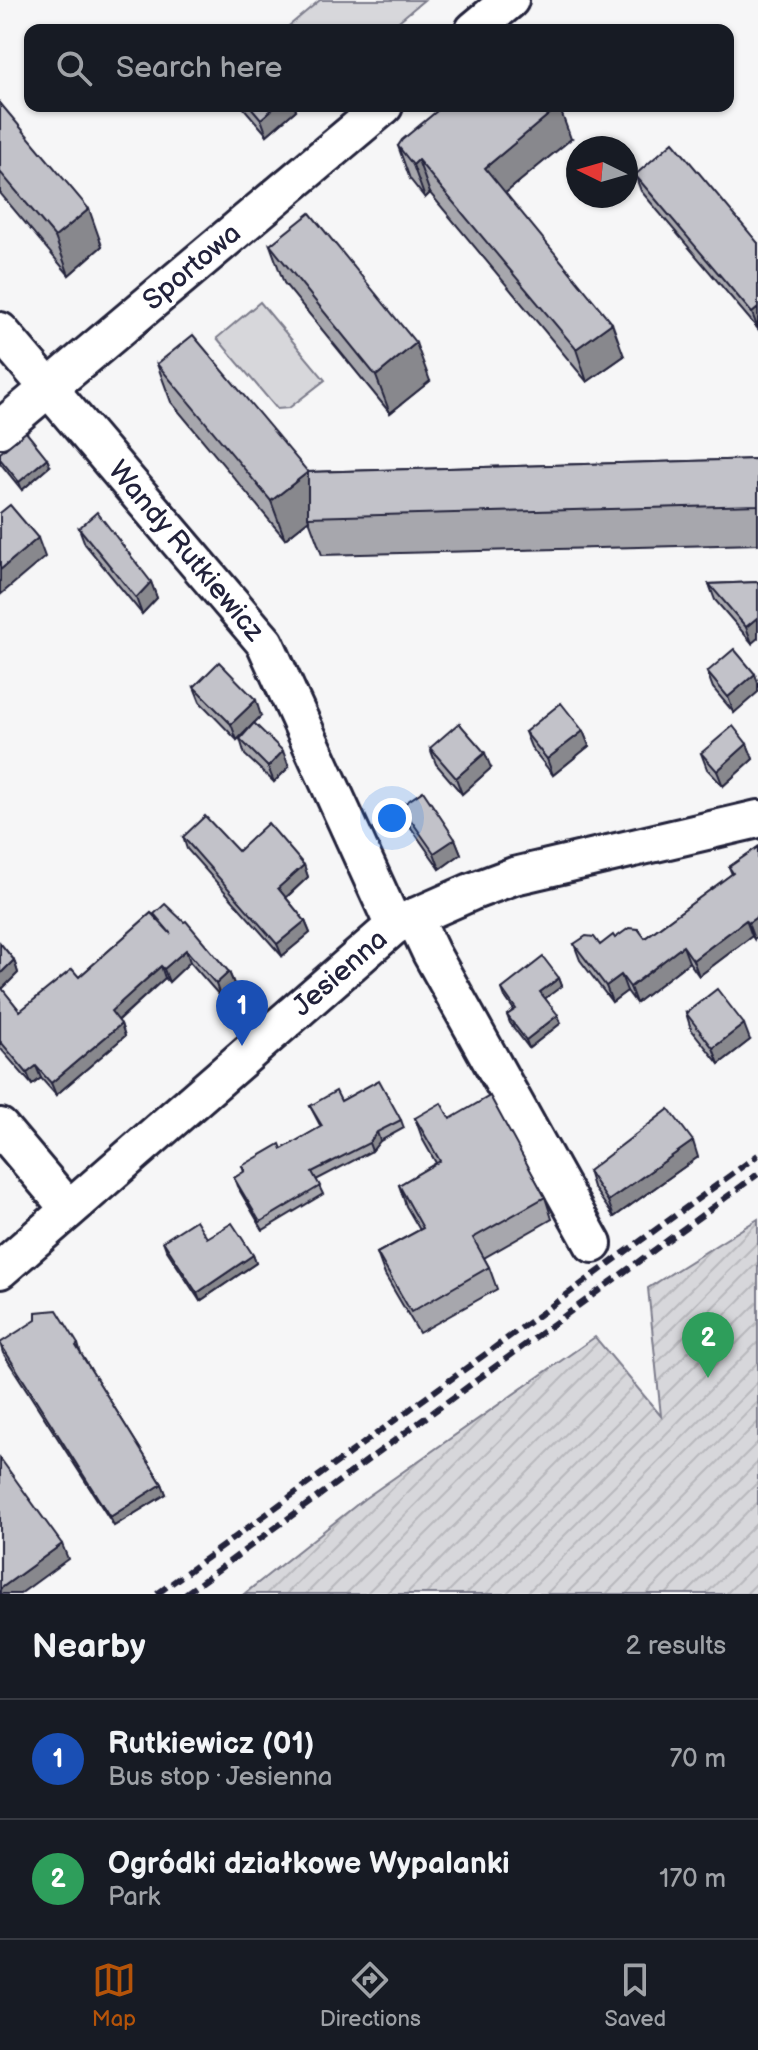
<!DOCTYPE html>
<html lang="en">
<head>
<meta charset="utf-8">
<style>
  :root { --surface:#171b24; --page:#20242c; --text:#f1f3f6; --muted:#9ea1a6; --line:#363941; --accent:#b45309 }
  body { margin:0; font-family:"Balsamiq Sans",sans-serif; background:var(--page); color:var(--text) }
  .compass { position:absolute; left:566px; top:136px; width:72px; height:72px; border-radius:50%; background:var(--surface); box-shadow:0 2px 6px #0004; rotate:275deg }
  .you { position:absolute; left:392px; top:818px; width:28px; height:28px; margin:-20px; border:6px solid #fff; border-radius:50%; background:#1a73e8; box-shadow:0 0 0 12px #1a73e833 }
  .badge { display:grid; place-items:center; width:52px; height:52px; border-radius:50%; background:var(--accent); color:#fff; font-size:26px; font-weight:700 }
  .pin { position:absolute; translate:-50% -66px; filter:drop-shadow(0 2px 4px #0008) }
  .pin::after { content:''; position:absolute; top:42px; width:28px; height:24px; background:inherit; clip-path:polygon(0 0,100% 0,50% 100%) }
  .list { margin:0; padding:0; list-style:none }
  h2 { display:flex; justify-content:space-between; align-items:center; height:104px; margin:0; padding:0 32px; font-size:34px }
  h2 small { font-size:26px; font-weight:400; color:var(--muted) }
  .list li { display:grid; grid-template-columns:52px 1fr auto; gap:24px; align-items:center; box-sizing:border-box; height:120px; padding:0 32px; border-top:2px solid var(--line) }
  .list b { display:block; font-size:30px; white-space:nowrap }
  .list p { margin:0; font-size:26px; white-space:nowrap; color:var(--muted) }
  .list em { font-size:26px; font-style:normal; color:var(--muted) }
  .icon { flex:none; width:44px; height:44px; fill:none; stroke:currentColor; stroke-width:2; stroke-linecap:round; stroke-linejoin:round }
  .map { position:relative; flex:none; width:758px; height:1594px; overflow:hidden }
  .search { position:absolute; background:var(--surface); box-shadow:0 2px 6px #0004; left:24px; right:24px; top:24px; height:88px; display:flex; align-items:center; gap:20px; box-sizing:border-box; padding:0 28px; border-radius:16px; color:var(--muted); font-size:30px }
  .sheet { height:344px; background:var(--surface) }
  nav { display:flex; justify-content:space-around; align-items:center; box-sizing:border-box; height:112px; border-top:2px solid var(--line); background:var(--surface); font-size:22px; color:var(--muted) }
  nav a { display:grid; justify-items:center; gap:4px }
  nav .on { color:var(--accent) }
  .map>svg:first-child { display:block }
</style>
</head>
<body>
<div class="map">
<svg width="758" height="1594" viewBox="0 0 758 1594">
  <defs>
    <pattern id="garden-furrows" width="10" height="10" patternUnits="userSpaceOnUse" patternTransform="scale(2)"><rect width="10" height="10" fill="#d7d7db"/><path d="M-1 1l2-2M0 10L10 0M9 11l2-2" fill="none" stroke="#b8b8bd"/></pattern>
  </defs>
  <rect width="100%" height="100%" fill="#f6f6f7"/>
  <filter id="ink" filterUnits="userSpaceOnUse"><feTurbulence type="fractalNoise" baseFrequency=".0125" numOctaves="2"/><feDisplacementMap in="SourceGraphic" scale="16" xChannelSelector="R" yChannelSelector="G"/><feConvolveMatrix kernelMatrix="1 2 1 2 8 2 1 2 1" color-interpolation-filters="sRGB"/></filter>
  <g filter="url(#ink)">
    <g fill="#d7d7db" stroke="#7c7c8b" stroke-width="2">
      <path d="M320,0H424L388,30H284Z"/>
      <path d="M260,302L325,380L289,408L277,409L217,338Z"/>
    </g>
    <path fill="url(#garden-furrows)" stroke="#7c7c8b" stroke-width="2" d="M758,1219V1594H244L364,1499L595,1337L661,1416L648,1288Z"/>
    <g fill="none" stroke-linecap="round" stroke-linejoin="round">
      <g stroke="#22223b" stroke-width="42">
        <g id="minor">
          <path d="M474,30L510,0"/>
          <path d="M0,331L265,643L394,926"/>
          <path d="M0,429L384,106"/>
          <path d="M414,917L431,953L593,1244"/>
          <path d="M0,1127L69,1209"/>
          <path d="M0,1270L394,926L471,892L514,876L758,819"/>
        </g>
      </g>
      <use href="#minor" stroke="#fff" stroke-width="36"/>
      <g stroke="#22223b" stroke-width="6" stroke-dasharray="12 6" stroke-linecap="butt">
        <path d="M157,1594L758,1155"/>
        <path d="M185,1594L758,1174"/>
      </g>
    </g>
    <g fill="#a7a7ad" stroke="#22223b" stroke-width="2">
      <path d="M0,103L102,246L69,275L0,193Z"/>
      <path d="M242,106H294L296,110L267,135Z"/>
      <path d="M571,139L505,193L624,356L587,382L430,193L425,198L410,179L398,146Z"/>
      <path d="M635,175L758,243V329L641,191Z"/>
      <path d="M270,245L430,381L390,413L284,283Z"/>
      <path d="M157,364L308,472L758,459V544L322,555L309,520L285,539L171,402Z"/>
      <path d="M0,453L50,466L22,490L0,463Z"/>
      <path d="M79,528L151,582L157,598L142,614L85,544Z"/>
      <path d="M758,582L752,643L715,600L709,584Z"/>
      <path d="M707,672L758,683L734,713L713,688Z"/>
      <path d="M194,687L261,716L237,740L200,702Z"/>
      <path d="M583,731L589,746L553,775L531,747L525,732Z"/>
      <path d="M240,739L289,767L274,782L245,755Z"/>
      <path d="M747,744L753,759L723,786L707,769L701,753Z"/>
      <path d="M430,748L491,768L462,794L436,764Z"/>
      <path d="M401,806L455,839L461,854L440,869L407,822Z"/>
      <path d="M183,837L238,851L304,865L308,877L286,898L305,921L310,933L282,956L187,849Z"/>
      <path d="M758,847L754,939L752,936L699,976L689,962L636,1003L627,991L612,1002L580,960L574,944L600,945L615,938H645L732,874L729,867Z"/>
      <path d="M151,913L229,972L234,984L220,996L190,962L169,982L165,978L118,1021L121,1024L125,1036L56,1095L41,1078L32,1085L0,1048V943L14,960L18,973L2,989L20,1011L79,977Z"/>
      <path d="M559,978L562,986L545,998L561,1023L529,1048L510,1023L507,1015L514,1010L505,997L502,989Z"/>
      <path d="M686,1013L750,1040L719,1064L691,1029Z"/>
      <path d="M341,1101L401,1120L404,1128L380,1141L372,1151L316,1180L323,1194L263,1230L237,1186L234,1178L244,1172L242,1166L282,1149L321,1127L310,1106Z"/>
      <path d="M415,1118L450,1119L545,1197L552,1219L484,1258L489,1267L497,1289L419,1333L385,1275L377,1253L420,1230L406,1206L399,1185L436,1163L423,1140Z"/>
      <path d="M698,1157L614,1217L593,1187L588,1171Z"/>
      <path d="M207,1238L253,1255L256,1263L200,1301L166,1249L163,1241Z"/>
      <path d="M0,1343L78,1344L81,1354L162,1484L166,1494L114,1526L3,1353Z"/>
    </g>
    <g fill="#88888d" stroke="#22223b" stroke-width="2">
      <path d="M276,106H294L296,110L267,135L261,119Z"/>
      <path d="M559,106L571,139L497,200L485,168Z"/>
      <path d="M418,160L430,193L425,198L413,165Z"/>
      <path d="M89,209L102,246L69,275L55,237Z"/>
      <path d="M758,308V329L752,313Z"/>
      <path d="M612,323L624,356L587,382L576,349Z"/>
      <path d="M416,343L430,381L390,413L376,376Z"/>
      <path d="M47,458L50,466L22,490L19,482Z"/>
      <path d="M308,472V517L309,520L285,539L271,501Z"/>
      <path d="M38,538L45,557L0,595V570Z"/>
      <path d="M151,582L157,598L142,614L136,598Z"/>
      <path d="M758,617V638L752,643L746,627Z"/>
      <path d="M755,674L758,683V692L734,713L728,697Z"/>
      <path d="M256,700L261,716L237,740L231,724Z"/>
      <path d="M583,731L589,746L553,775L547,759Z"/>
      <path d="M747,744L753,759L723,786L717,771Z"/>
      <path d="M283,751L289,767L274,782L268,767Z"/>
      <path d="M485,753L491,768L462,794L456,778Z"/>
      <path d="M455,839L461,854L440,869L434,853Z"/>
      <path d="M304,865L308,877L282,901L278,888Z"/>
      <path d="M758,916V936L754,939L748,923Z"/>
      <path d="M746,920L752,936L699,976L693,960Z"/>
      <path d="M305,921L310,933L282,956L277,944Z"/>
      <path d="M683,946L689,962L636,1003L630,987Z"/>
      <path d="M186,950L190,962L169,982L164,969Z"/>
      <path d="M14,960L18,973L0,991V974Z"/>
      <path d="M161,966L165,978L115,1023L111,1011Z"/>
      <path d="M229,972L234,984L220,996L216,984Z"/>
      <path d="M621,975L627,991L612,1002L606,986Z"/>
      <path d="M559,978L562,986L543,1000L540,992Z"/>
      <path d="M558,1015L561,1023L529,1048L526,1040Z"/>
      <path d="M121,1024L125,1036L56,1095L51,1083Z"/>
      <path d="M744,1024L750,1040L719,1064L713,1048Z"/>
      <path d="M36,1066L41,1078L32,1085L27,1073Z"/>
      <path d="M377,1132L380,1141L372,1151L369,1143Z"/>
      <path d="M693,1141L698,1157L614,1217L608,1201Z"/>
      <path d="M253,1255L256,1263L200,1301L197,1293Z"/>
      <path d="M162,1484L166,1494L114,1526L110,1517Z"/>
      <path d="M62,1544L68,1559L20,1594H0V1589Z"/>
    </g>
    <g fill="#c2c2c9" stroke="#22223b" stroke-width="2">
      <path d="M0,103L89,209L55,237L0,172Z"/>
      <path d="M250,106H276L261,119Z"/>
      <path d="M443,106H559L485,168L612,323L576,349L418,160L413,165L398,146L402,140Z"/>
      <path d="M673,142L758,243V308L752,313L635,175Z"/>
      <path d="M310,213L416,343L376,376L270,245Z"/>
      <path d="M193,335L308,472L271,501L157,364Z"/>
      <path d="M26,432L47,458L19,482L0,459V453Z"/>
      <path d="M758,459V505L308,517V472Z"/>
      <path d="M10,505L38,538L0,570V513Z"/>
      <path d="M97,512L151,582L136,598L79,528Z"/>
      <path d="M758,582V617L746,627L709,584Z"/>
      <path d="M734,649L755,674L728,697L707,672Z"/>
      <path d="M219,662L256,700L231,724L194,687Z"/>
      <path d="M561,703L583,731L547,759L525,732Z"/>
      <path d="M254,723L283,751L268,767L240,739Z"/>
      <path d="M459,723L485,753L456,778L430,748Z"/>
      <path d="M733,726L747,744L717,771L701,753Z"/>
      <path d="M423,791L455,839L434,853L401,806Z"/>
      <path d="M205,816L238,851L268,823L304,865L278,888L305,921L277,944L183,837Z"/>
      <path d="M758,847V916L748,923L746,920L693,960L683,946L630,987L621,975L606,986L574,944L586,936L594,937L600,945L613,935L615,938L629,928L638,929L645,938L733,873L729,867Z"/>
      <path d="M165,904L184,922L186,921L229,972L216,984L186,950L164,969L161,966L111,1011L121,1024L51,1083L36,1066L27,1073L0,1041V986L20,1011L72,969L79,977L151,913L171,934L154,914Z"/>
      <path d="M0,943L14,960L0,974Z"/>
      <path d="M543,957L559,978L540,992L558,1015L526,1040L507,1015L516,1009L502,989Z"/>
      <path d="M717,989L744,1024L713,1048L686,1013Z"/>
      <path d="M379,1080L401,1120L377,1132L369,1143L312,1172L320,1186L260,1222L234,1178L245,1171L242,1166L280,1144L282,1149L322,1126L310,1106L336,1091L341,1101Z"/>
      <path d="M490,1096L545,1197L473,1238L489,1267L411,1312L377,1253L423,1228L399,1185L440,1161L415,1118L441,1103L450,1119Z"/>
      <path d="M669,1109L693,1141L608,1201L588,1171Z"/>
      <path d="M196,1220L207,1238L232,1223L253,1255L197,1293L163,1241Z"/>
      <path d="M57,1310L78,1344L76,1346L162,1484L110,1517L0,1343L36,1320V1312Z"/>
      <path d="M0,1458L62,1544L0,1589Z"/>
    </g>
  </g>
  <g text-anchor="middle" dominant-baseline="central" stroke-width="7" stroke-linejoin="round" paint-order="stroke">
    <g font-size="28" fill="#22223b" stroke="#fff">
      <text transform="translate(192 267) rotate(-40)">Sportowa</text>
      <text transform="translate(186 551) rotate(50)">Wandy Rutkiewicz</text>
      <text transform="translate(340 973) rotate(-41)">Jesienna</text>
    </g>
  </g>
</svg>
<svg class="compass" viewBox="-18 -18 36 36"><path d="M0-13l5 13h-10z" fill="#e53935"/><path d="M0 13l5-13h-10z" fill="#9ea1a6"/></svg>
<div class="you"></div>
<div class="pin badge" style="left:242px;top:1046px;background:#1a4fb4">1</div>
<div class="pin badge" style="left:708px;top:1378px;background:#2e9e5b">2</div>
<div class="search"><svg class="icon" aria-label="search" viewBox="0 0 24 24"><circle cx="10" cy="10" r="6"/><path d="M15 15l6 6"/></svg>Search here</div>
</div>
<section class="sheet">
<h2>Nearby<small>2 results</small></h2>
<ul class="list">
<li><span class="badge" style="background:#1a4fb4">1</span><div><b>Rutkiewicz (01)</b><p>Bus stop · Jesienna</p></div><em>70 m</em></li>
<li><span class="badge" style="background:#2e9e5b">2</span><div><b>Ogródki działkowe Wypalanki</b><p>Park</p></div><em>170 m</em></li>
</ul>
</section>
<nav>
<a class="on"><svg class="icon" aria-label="map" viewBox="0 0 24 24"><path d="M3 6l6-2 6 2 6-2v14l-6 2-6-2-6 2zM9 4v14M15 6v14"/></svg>Map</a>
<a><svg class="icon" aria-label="directions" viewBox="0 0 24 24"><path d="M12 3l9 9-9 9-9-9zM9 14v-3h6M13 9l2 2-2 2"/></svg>Directions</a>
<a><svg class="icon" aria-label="saved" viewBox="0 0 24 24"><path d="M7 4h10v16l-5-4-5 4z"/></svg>Saved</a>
</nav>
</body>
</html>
